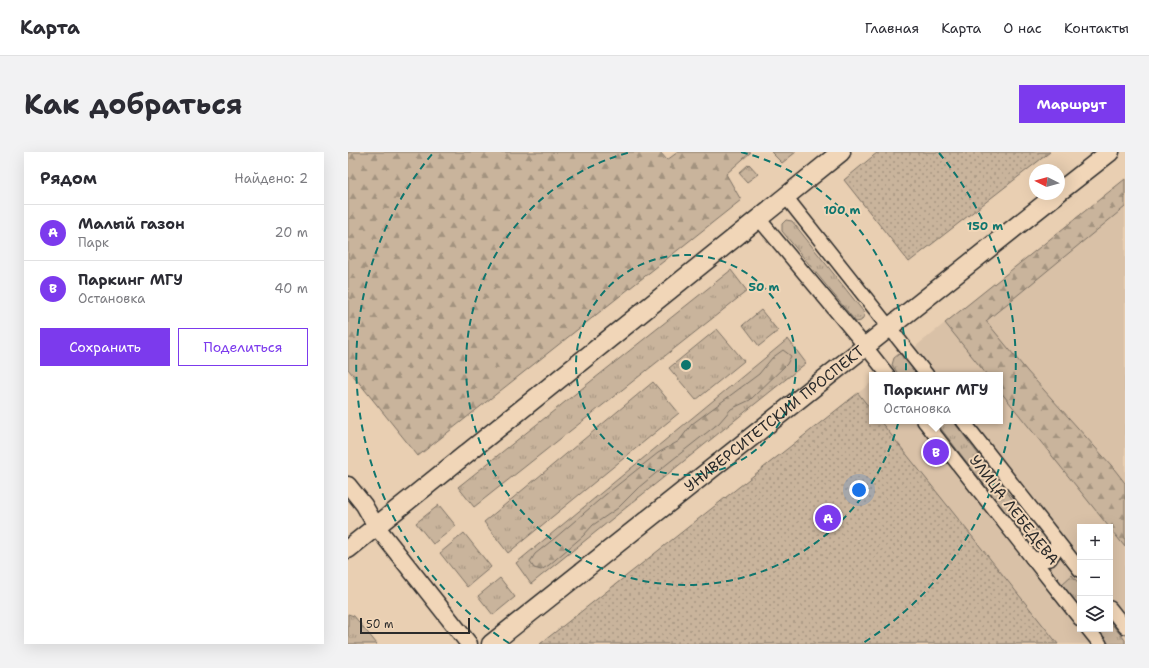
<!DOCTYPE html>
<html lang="ru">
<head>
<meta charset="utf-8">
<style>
  :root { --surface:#fff; --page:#f2f2f3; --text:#2b2b33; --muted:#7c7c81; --line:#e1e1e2; --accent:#7c3aed }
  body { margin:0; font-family:"Shantell Sans",sans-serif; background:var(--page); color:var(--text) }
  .controls { position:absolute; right:12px; bottom:12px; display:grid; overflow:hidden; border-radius:0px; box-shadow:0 4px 16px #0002 }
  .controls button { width:36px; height:36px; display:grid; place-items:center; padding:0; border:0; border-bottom:1px solid var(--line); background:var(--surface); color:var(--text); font:20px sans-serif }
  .compass { position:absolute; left:681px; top:12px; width:36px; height:36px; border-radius:50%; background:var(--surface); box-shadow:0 4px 16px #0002; rotate:276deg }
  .scale { position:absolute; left:12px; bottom:10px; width:110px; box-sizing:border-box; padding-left:4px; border:2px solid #2b2b2b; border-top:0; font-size:11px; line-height:14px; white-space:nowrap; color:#2b2b2b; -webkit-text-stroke:3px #f1d6b8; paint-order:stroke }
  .you { position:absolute; left:511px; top:338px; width:14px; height:14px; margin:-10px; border:3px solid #fff; border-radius:50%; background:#1a73e8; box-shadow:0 0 0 6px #1a73e833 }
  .badge { display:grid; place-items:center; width:26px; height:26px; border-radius:50%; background:var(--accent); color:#fff; font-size:13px; font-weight:700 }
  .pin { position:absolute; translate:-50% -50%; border:2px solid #fff; box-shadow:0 1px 4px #0006 }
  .popup { position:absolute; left:521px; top:220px; width:134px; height:52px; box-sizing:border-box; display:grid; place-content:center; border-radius:0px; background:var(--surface); filter:drop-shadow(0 1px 3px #0005); font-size:13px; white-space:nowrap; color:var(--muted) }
  .popup b { font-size:15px; color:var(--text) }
  .popup::after { content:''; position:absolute; left:50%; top:100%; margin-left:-8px; border:8px solid transparent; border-top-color:var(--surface) }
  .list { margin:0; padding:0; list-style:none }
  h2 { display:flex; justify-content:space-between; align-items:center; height:52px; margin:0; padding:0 16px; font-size:17px }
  h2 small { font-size:13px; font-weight:400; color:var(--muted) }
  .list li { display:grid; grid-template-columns:26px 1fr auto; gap:12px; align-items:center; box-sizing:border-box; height:56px; padding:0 16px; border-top:1px solid var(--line) }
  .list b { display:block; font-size:15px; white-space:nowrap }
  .list p { margin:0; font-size:13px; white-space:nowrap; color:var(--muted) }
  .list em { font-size:13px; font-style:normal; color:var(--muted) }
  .actions { display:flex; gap:8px; padding:12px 16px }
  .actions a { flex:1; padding:9px 0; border:1px solid var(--accent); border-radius:0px; text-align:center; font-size:14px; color:var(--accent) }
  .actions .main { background:var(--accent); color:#fff }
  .icon { flex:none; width:22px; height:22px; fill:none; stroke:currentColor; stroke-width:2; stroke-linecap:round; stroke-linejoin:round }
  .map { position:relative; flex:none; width:777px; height:492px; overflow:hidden; border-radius:0px }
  header { display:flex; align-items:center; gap:24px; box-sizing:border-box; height:56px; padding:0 20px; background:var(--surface); border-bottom:1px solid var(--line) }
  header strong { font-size:19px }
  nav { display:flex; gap:22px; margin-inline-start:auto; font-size:14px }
  .intro { display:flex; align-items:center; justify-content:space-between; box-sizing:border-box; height:96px; padding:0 24px }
  h1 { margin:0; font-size:28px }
  .button { padding:10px 18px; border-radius:0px; background:var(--accent); color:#fff; font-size:14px; font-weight:700 }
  main { display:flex; gap:24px; padding:0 24px }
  aside { flex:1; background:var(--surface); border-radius:0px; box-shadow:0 4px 16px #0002 }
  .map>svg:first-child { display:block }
</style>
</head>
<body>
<header>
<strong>Карта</strong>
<nav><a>Главная</a><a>Карта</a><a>О нас</a><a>Контакты</a></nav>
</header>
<div class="intro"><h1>Как добраться</h1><a class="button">Маршрут</a></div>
<main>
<aside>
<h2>Рядом<small>Найдено: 2</small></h2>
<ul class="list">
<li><span class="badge">A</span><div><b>Малый газон</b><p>Парк</p></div><em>20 m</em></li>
<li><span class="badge">B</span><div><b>Паркинг МГУ</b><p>Остановка</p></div><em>40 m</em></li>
</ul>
<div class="actions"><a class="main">Сохранить</a><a>Поделиться</a></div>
</aside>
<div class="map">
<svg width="777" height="492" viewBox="0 0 777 492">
  <defs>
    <pattern id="grass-tufts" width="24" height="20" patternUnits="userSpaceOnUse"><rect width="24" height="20" fill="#c9b49c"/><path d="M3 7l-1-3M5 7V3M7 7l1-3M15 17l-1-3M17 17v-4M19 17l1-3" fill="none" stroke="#a3937f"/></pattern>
    <pattern id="forest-firs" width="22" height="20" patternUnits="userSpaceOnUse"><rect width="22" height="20" fill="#c9b49c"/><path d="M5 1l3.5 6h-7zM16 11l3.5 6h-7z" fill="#a3937f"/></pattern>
    <pattern id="park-dots" width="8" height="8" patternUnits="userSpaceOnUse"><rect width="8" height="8" fill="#c9b49c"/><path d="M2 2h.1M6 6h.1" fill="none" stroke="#a3937f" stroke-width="1.8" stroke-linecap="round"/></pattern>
  </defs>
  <rect width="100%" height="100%" fill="#e9cfb2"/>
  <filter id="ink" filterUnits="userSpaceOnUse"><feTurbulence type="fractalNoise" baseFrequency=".025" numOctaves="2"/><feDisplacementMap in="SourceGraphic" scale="8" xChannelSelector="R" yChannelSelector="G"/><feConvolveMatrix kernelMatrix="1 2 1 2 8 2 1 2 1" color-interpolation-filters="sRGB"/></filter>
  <g filter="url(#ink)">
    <path fill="#d9c1a7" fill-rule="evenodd" d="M777,27V492H192L524,230V269H652V223H532ZM732,375H762V477H732Z"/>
    <g fill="url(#grass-tufts)" stroke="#7a7064">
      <path d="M401,12L410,22L399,30L391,21Z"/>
      <path d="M438,68L444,69L515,159L516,164L513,169L508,170L434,79V72Z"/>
      <path d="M383,118L399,139L126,355L110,335Z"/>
      <path d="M413,158L430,179L411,194L395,173Z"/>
      <path d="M369,177L396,209L348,248L321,216Z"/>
      <path d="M440,187L458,211L183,432L168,411Z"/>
      <path d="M551,202L556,204L570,223H551L544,213L546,206Z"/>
      <path d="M305,230L331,261L160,401L136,370Z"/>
      <path d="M587,269H605L690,381L679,388Z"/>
      <path d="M91,353L108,374L85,392L68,371Z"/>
      <path d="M116,381L143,415L119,435L92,401Z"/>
      <path d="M724,423L732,433V456L713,433Z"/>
      <path d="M152,426L167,445L145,463L130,444Z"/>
      <path d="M0,462L6,464L29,492H0Z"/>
      <path d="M762,470L777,488V492H761L749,477H762Z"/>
    </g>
    <g fill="url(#forest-firs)" stroke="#7a7064">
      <path d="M0,0H312L319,8L330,0H403L378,22L393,48L70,304L0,217Z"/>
      <path d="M423,0H448L434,11Z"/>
      <path d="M777,27V55L638,169L679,219L763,313L777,331V395L652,239V223H639L597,171Z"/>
      <path d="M435,198L443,204L439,212L402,248L383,257L371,271L319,312L290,336L270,356L245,373L235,384L201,413L193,418L186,416L182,410L187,402L207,386L257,343L310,301L331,289L344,272L411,222L424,206Z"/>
    </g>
    <g fill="url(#park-dots)" stroke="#7a7064">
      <path d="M530,0H702L561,110L496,28Z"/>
      <path d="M510,241L524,259V269H532L710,492H192Z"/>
    </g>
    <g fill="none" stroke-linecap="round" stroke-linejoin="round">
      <g stroke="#2b2b2b" stroke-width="16">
        <g id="minor">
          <path d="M438,45L579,223"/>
          <path d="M411,67L517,194L540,223"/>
          <path d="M576,269L732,467"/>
          <path d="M615,269L732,418"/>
          <path d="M684,406L695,408L702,407L707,399L709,389"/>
          <path d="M762,456L777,475"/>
          <path d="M740,477L752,492"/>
        </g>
      </g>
      <g stroke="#2b2b2b" stroke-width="19">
        <path id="tertiary" d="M0,333L16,353L28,374L121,492"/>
      </g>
      <g stroke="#2b2b2b" stroke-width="21">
        <g id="secondary">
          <path d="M711,40L762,0"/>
          <path d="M0,397L493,0"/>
          <path id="s1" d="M143,492L709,42"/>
        </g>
      </g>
      <use href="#minor" stroke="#f1d6b8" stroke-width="13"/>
      <use href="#tertiary" stroke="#f1d6b8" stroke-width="16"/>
      <use href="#secondary" stroke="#f1d6b8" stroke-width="18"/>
    </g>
  </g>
  <g fill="none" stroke="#0f766e" stroke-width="2" stroke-dasharray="7 5">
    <circle cx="338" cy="213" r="110"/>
    <path d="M393 0A220 220 0 1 1 283 0"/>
    <path d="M161 491A330 330 0 0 1 85 1M591 1A330 330 0 0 1 515 491"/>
  </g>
  <g text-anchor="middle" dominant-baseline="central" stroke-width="4" stroke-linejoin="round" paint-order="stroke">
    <g font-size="15" fill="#2b2b2b" stroke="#f1d6b8">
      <text stroke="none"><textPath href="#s1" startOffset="362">УНИВЕРСИТЕТСКИЙ ПРОСПЕКТ</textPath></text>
      <text transform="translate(666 358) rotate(52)">УЛИЦА ЛЕБЕДЕВА</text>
    </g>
  </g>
  <circle cx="338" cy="213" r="6" fill="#0f766e" stroke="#f1d6b8" stroke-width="2"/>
  <g font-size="12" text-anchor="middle" font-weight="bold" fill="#0f766e" stroke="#f1d6b8" stroke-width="4" stroke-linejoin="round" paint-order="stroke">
    <text x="494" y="62">100 m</text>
    <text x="637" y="78">150 m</text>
    <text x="416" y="139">50 m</text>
  </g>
</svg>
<div class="controls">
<button>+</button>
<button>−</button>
<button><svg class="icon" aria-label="layers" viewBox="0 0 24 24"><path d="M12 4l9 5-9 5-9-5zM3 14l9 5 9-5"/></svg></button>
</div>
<svg class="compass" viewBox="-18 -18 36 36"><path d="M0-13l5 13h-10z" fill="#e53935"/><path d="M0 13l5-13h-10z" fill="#7c7c81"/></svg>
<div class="scale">50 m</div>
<div class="you"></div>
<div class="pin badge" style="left:480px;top:366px">A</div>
<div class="pin badge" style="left:588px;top:300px">B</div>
<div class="popup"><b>Паркинг МГУ</b>Остановка</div>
</div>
</main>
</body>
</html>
